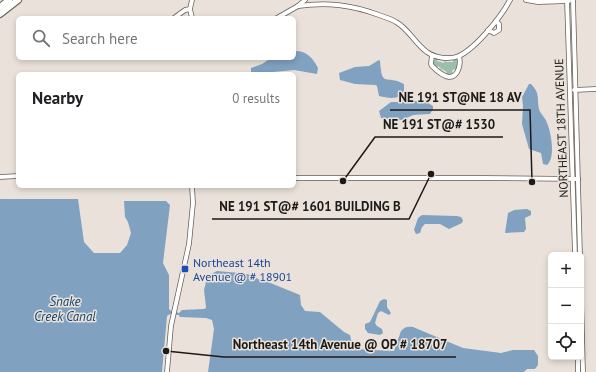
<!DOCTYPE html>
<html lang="en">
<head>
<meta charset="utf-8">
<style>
  :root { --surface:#fff; --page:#f6f6f6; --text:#202124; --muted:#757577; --line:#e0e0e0 }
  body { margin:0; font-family:"PT Sans",sans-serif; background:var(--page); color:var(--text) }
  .controls { position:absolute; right:12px; bottom:12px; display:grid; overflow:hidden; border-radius:6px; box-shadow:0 2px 6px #0003 }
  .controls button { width:36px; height:36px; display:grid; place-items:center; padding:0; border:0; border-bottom:1px solid var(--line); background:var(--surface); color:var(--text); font:20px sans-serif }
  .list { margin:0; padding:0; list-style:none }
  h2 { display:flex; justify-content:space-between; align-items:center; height:52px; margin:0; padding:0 16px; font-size:17px }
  h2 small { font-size:13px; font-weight:400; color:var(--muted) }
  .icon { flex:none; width:22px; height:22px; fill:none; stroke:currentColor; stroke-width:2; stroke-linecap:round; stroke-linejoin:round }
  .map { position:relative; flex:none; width:596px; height:372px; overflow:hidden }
  .search { position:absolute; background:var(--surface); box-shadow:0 2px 6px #0003; left:16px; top:16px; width:280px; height:44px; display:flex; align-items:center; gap:10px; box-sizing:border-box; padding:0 14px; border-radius:6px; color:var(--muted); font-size:15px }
  .panel { position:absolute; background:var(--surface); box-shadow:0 2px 6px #0003; left:16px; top:72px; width:280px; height:116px; border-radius:6px }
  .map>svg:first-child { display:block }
</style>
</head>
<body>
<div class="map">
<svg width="596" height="372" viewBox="0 0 596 372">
  <rect width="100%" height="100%" fill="#eae2da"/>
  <path fill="#9abfac" d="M437,58V61L444,63L445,60L446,62H453V60L457,59L459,61L456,70L454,69L452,71L453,74H446L447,72L442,69L440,71L441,68L438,66L436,68L433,66V60Z"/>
  <g fill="#81a1c0">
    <path d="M297,51C307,51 314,60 318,68L317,74L294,70L251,74V68L262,64L271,58H294V53Z"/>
    <path d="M379,60L380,61C382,89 386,74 404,84V92L401,96C394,99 387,98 379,96L377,86L375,85L355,84L340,80L339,73L355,67L369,66Z"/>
    <path d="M529,84H531C540,93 537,98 539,109C540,114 546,118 547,123C551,132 556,158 547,165L543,164L541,153L529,149L522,124L523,106L522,97Z"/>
    <path d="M409,100L428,103L433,106V109L430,114L413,115L402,120L381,118L379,111L391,102H403Z"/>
    <path d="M0,199H78L84,242L94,253H120L127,245L131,233L128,222L125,217L124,201H166L170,205L163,263L169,275V309L171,311L179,313C180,312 181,311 182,310C183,310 203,309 205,309L206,307L204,290L206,282L209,275L217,271L240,273L252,275L261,281L268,282L300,295L301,305L305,311L320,312L344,332L350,335L353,348L355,349L394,351L401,331C404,327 408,326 413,327L463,348L501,353L513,350H534L538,356V365L535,369H527L524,372H208L214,329L212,320L206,318L180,317L179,315L170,314L167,316L162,372H0Z"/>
    <path d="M527,209L531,211V215L525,218L526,229L524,232L505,233L508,213L514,210Z"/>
    <path d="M422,215L457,216L461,217L463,220L462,223L449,229L440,224H425L422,227L420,233L416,234L414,230L418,218Z"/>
    <path d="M384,299L387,300V307L391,313L389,315L381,311L378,313L375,323L377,326L382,329L383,333L380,335L368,333L365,329V324L370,322L380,301Z"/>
  </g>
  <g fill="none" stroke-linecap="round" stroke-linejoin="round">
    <g stroke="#655e58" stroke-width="5.5">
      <g id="minor">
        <path d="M526,0L538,2L569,1"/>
        <path d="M567,0L575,255"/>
        <path d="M573,0L580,255"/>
        <path d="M298,6C328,2 352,5 379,15C385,17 391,19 396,22C409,29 415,44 427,52C435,58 449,60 459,56C476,48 501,17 510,0"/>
        <path d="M174,18L185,10L190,9"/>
        <path d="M192,18L190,9L192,0"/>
        <path d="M277,18L298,6L305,0"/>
        <path d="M488,30L494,33L499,30V24L496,21"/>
        <path d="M432,55L431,64L432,66C436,70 443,76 449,77C459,77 461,63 459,56"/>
        <path d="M574,90L596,89"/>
        <path d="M0,177L18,176"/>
        <path d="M294,178H484L578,179"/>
        <path d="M581,297L583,372"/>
        <path d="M578,357V372"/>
        <path d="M167,372L171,326L189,244L193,203L192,186"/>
      </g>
    </g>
    <g stroke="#655e58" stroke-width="8">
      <g id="highway">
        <path d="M0,7L9,0"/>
        <path d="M0,14L18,0"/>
      </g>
    </g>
    <use href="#minor" stroke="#fff" stroke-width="4"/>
    <use href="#highway" stroke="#fff" stroke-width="6"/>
  </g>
  <rect fill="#1a4fb4" stroke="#eae2da" stroke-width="1.5" x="181" y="265" width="8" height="8" rx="2"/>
  <g text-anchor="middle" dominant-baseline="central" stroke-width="3" stroke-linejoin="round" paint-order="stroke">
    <g font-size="12" fill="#1c1917" stroke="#eae2da">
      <text transform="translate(561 128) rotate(-92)">NORTHEAST 18TH AVENUE</text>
    </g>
    <g font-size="12" fill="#164399" stroke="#eae2da" text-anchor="start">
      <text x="193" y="262">Northeast 14th<tspan x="193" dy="14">Avenue @ # 18901</tspan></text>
    </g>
    <g font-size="13" font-style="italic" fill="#11436d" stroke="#eae2da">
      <text x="65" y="301">Snake<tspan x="65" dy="15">Creek Canal</tspan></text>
    </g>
  </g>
  <path fill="none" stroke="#1c1917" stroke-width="1.5" d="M532 182L530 110H390M343 181L375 137H503M431 174L409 219H212M166 351L224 357H456"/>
  <g fill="#1c1917" stroke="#eae2da" stroke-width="1.5">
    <circle cx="532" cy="182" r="4"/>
    <circle cx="343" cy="181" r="4"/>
    <circle cx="431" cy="174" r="4"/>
    <circle cx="166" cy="351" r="4"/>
  </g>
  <g font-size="13" text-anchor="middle" font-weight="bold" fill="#1c1917" stroke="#eae2da" stroke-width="3" stroke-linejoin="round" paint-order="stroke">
    <text x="460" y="102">NE 191 ST@NE 18 AV</text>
    <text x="439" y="129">NE 191 ST@# 1530</text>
    <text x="310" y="211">NE 191 ST@# 1601 BUILDING B</text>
    <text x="340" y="349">Northeast 14th Avenue @ OP # 18707</text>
  </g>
</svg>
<div class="controls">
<button>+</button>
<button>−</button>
<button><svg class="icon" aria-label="locate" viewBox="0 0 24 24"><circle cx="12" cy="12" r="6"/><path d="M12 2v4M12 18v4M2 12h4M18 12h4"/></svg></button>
</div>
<div class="search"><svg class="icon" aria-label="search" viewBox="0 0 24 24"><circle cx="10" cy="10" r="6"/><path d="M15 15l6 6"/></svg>Search here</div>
<section class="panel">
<h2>Nearby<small>0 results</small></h2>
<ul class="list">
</ul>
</section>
</div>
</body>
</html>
